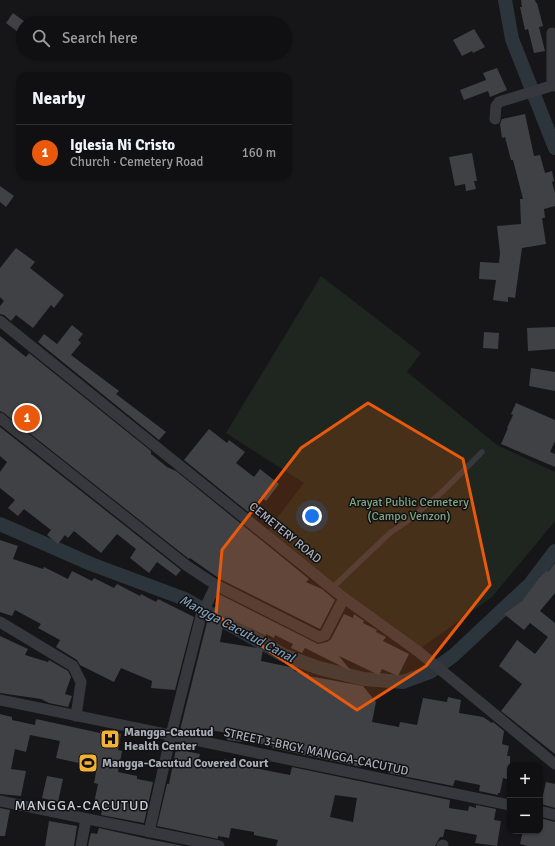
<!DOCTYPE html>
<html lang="en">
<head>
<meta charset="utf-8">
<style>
  :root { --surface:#101012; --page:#19191b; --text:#f1f3f6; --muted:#9c9d9f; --line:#303032; --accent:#ea580c }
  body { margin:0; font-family:Signika,sans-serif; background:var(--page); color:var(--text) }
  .controls { position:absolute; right:12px; bottom:12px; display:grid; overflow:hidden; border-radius:8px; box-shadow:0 1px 3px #0004 }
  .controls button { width:36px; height:36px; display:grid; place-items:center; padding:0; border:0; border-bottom:1px solid var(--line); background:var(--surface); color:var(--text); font:20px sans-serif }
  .you { position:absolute; left:312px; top:516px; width:14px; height:14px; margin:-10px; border:3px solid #fff; border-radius:50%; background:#1a73e8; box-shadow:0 0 0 6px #1a73e833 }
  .badge { display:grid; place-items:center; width:26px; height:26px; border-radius:50%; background:var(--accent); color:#fff; font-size:13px; font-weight:700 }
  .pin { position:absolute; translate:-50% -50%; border:2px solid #fff; box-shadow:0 1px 4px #0006 }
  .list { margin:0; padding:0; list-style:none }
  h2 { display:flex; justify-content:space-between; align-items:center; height:52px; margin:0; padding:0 16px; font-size:17px }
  h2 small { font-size:13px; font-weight:400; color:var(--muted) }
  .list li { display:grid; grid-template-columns:26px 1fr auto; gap:12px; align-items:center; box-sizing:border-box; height:56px; padding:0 16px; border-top:1px solid var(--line) }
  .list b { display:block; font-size:15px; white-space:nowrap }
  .list p { margin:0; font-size:13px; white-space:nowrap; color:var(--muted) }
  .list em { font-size:13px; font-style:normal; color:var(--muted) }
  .icon { flex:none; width:22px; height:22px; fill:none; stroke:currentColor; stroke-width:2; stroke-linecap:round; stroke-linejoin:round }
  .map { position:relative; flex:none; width:555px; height:846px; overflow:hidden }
  .search { position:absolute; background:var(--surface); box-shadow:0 1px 3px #0004; left:16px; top:16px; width:276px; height:44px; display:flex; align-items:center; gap:10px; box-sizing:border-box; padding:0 14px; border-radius:22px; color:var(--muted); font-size:15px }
  .panel { position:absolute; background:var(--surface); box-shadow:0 1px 3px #0004; left:16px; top:72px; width:276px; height:108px; border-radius:12px }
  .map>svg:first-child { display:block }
</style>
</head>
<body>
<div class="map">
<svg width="555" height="846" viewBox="0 0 555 846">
  <rect width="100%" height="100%" fill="#161618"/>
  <path fill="#1e261f" d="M321,276L421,353L407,372L497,445L555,472V521L492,597L418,650L267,531L304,483L226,433Z"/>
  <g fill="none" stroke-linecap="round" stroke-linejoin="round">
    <g stroke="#2c353c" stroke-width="14">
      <path d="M505,0L512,39L555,148"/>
      <path d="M0,524L91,564L185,599L283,655L319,668L364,679L403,682L430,672L453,656L530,584L555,551"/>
    </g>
  </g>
  <g fill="#404145" fill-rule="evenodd">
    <path d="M521,0H535L536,3H537L543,26L539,27L545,51L534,53L528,29L525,30L520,7H522Z"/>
    <path d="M13,13L25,22L23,23L18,32L6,23Z"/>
    <path d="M474,29L485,47L473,53L472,51L462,56L453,40Z"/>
    <path d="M497,68L507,90L490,97L488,91L464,100L460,90L486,80L483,73Z"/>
    <path d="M525,114L534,156L540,155L545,173L552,171L554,181L552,182L555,193V206L544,209L545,218H542L546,244L522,248L515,298L508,297V302L493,300L496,280L479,279L480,262L499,263L500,253L497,226L521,224L520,199H523L513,160H511L505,137L502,138L500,124L502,119Z"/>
    <path d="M472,153L477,181H474L476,189L466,191L465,184L455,186L449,157Z"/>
    <path d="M0,186L14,196L6,207L0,202Z"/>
    <path d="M16,248L35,262L30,268L64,295L54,308L51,305L33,328L16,315L11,321L4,315L0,314V306L4,301L0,297V268Z"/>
    <path d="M72,325L83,334L78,340L81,343L71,355L119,391L116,394L166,432L159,440L38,342L44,334L57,344Z"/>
    <path d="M555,327V349L528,351L527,328Z"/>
    <path d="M484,332L499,333L498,349L483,348Z"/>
    <path d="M0,336L26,357L29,353L151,451V454L167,467L176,471L309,579L306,582L322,589L335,600L320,629L220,579L190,558L189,559L4,413L0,411Z"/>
    <path d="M531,368L555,372V391L529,386Z"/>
    <path d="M516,403L555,420V441L550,452L555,454V467L501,444L508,428H507L513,415L511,414Z"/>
    <path d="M0,427L181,570L176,576L157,562L149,573L130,558L136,549L117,534L101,553L74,531L68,538L65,535L58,544L47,535L51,530L24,509L18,516L8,508L15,500L0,488V472L7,462L0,456Z"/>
    <path d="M209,429L227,443L229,440L245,452L236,463L254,477L260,469L279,484L266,501L261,497L248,512L184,460Z"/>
    <path d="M0,540L18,546L13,559L43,569L44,567L68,579L72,571L92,581L94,578L114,588L117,584L140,596L141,594L156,602L158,599L194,617L175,690L151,688L152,681L121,668L114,682L80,665L77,660L56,647L60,640L38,628L41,624L15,610L12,616L0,612Z"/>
    <path d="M555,563V593L540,611L555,623V754L501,711L522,684L499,666L517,640L535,654L548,637L530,623L524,630L504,614L522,601L540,577H541L546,571L548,572Z"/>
    <path d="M219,594L318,644L327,642L331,639L344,614L353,618L354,614L364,621L363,623L377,630L376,632L386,637L383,641L409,654L398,676L382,669L379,675L339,656L351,671L305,648L302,653L291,648L293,644L275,635L274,638L266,634V636L225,616L220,642L263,649L261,661L295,668L294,671L309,674V676L363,686L376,702L372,722L399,727L400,722L417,725L423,698L447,702L448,697L461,700L459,713L483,717L492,723L493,722L504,731L502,744L509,746L507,756H510V780L503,778L500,793H498V795L479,791L480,785L455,780L453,786L388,773L390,763L362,758L361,767L272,748L273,746L250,742L242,741V742L227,740L228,733L203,729L202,734L180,730L207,622L216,605L215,604Z"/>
    <path d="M0,636L28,649L25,655L48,662L49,660L68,671L71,677L65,694L72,696L68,707L49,703L41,699L0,693Z"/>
    <path d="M0,714L12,717V720L35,725L36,719L100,733L101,730L121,734L118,750L122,751L118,772L137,776V779L153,782L144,823L101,815L102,811L93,808L98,784L94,783L97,767L56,758L60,741L30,735L26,752L15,749L11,769L26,771L21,796L0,794Z"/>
    <path d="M176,749L200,754L198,761L223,765L224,759L244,763L243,766L290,775L292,767L450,800L449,808L468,811L469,806L476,808V805L496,809L494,820L501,821L497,846L475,843L477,835L445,829L443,837H440L435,846H276L278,840L254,835V832L231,828L229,838L218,836V839L157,826L167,784H169ZM335,795L357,798L353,822L330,817Z"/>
    <path d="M47,776L63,779L58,802L42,798Z"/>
    <path d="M546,782L555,784V808L541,804Z"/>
    <path d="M0,808L10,810L5,836H0Z"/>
    <path d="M540,818L555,822V846H528L520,844L523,831H540Z"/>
    <path d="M49,821L77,826L74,846H45Z"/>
    <path d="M99,828L148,839L184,846H88L91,833L97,834Z"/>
  </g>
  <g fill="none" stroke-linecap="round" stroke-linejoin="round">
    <path stroke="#37383d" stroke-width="5.5" d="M332,588L391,532L405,523L441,493L482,452"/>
    <g stroke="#37383d" stroke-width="11">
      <path d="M552,33V80L555,86"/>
      <path d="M495,119L496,106L499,102L554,85"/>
      <path d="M0,321L344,598L419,652L555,764"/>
      <path d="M0,418L187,566L216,585L319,637L325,635L344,598"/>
      <path d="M0,622L73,666L81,682L76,716"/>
      <path d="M0,700L510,805"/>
      <path d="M0,801L219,846"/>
      <path d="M540,811L555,815"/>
      <path d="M149,832L171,735L201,616L216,585"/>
      <path d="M81,846L86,819"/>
      <path d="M442,846L443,845"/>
    </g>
  </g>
  <path fill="#e8590c" fill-opacity="0.2" stroke="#e8590c" stroke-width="3" stroke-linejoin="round" d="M368,403L463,459L490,585L426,666L357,710L216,615L222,550L301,448Z"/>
  <defs>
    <g id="hospital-square" transform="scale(1)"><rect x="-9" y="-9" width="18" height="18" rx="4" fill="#f2b134" stroke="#111113"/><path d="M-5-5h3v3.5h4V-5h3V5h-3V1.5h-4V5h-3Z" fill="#111"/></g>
    <g id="stadium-square" transform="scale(1)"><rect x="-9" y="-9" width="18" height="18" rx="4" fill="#f2b134" stroke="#111113"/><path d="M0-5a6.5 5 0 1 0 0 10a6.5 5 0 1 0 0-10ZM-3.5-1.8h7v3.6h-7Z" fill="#111"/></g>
  </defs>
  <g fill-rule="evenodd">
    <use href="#hospital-square" x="110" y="739"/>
    <use href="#stadium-square" x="88" y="763"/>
  </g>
  <g text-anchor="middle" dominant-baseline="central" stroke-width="3" stroke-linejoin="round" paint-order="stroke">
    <g font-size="12" fill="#7fa381" stroke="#111113">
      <text x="409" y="502">Arayat Public Cemetery<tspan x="409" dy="14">(Campo Venzon)</tspan></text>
    </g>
    <g font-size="12" fill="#a8adb8" stroke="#111113">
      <text transform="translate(285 533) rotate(39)">CEMETERY ROAD</text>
      <text transform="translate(316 752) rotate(12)">STREET 3-BRGY. MANGGA-CACUTUD</text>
    </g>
    <g font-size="12" font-weight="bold" fill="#a8adb8" stroke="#111113" text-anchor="start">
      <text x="124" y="732">Mangga-Cacutud<tspan x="124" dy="14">Health Center</tspan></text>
      <text x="102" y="763">Mangga-Cacutud Covered Court</text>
    </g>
    <g font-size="13" font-style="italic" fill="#7f9bb3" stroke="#111113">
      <text transform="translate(237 629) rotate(28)">Mangga Cacutud Canal</text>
    </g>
    <g font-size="14" letter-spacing="1" fill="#c9ccd4" stroke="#111113">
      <text x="82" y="805">MANGGA-CACUTUD</text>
    </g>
  </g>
</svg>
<div class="controls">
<button>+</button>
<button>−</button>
</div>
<div class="you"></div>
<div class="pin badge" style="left:27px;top:418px">1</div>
<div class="search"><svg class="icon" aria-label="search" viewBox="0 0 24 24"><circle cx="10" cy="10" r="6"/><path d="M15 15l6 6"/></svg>Search here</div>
<section class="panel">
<h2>Nearby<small></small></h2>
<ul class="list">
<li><span class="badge">1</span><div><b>Iglesia Ni Cristo</b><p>Church · Cemetery Road</p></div><em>160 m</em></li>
</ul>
</section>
</div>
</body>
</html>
